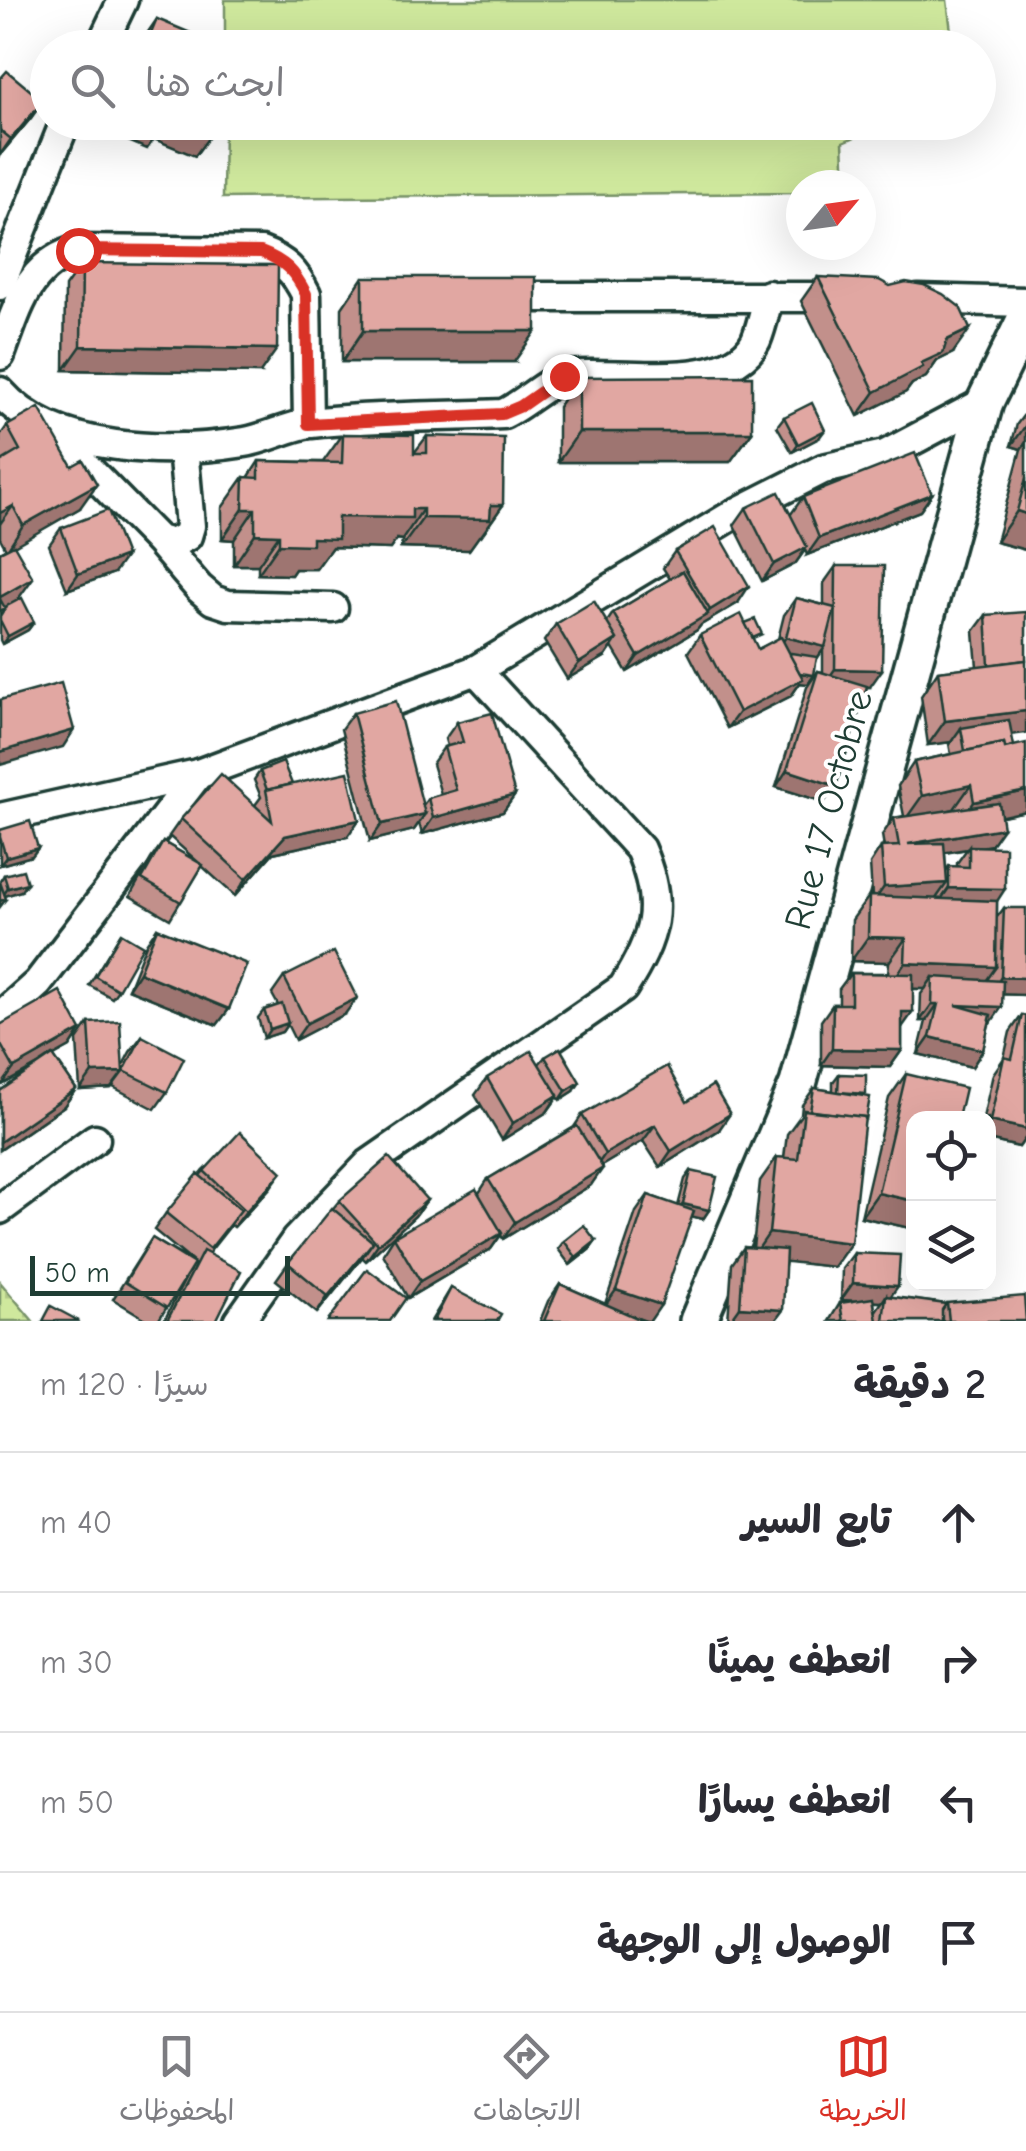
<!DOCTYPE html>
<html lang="ar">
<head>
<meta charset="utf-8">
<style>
  :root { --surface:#fff; --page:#f2f2f3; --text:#2b2b33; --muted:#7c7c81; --line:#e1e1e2; --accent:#d93025 }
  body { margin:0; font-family:"Comic Neue","Playpen Sans Arabic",sans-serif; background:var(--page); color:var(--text); direction:rtl }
  .controls { position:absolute; right:30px; bottom:30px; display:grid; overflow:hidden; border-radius:20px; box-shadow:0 10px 40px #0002 }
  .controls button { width:90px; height:90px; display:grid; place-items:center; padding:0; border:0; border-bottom:2px solid var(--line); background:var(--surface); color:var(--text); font:50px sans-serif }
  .compass { position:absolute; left:786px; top:170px; width:90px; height:90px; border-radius:50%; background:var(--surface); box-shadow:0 10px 40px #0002; rotate:61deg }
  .scale { position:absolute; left:30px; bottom:25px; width:260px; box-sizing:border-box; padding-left:10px; border:5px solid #1f3d34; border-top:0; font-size:28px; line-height:35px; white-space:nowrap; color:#1f3d34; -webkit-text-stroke:8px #fff; paint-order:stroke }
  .stop { position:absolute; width:30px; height:30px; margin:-22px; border:8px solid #d93025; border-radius:50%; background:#fff }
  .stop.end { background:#d93025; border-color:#fff; box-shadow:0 2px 10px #0008 }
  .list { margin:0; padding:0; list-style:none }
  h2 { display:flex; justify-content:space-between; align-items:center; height:130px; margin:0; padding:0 40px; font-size:42px }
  h2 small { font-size:32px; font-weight:400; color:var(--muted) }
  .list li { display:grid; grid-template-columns:65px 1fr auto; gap:30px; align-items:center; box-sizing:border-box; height:140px; padding:0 40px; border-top:2px solid var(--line) }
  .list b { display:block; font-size:38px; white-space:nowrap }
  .list em { font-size:32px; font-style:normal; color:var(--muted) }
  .icon { flex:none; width:55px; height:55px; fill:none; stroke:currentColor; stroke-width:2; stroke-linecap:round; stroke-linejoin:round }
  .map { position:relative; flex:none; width:1026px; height:1321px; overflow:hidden; direction:ltr }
  .search { position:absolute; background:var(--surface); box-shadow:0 10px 40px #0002; left:30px; right:30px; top:30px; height:110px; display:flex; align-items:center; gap:25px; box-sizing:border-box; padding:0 35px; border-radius:55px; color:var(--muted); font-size:38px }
  .sheet { height:690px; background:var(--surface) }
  nav { display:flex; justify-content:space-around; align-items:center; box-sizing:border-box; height:140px; border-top:2px solid var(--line); background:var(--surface); font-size:28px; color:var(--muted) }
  nav a { display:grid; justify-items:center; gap:5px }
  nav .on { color:var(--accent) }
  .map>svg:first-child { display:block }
</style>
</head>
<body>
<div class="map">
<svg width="1026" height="1321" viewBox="0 0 1026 1321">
  <defs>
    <pattern id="cemetery-stones" width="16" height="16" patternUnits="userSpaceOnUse" patternTransform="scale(2.5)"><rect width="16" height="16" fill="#cfe89d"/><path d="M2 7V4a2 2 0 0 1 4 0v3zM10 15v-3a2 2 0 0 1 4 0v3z" fill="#b1c888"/></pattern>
  </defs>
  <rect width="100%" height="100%" fill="#fff"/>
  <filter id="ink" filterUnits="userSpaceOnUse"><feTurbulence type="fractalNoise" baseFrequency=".01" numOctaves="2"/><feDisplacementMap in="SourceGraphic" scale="20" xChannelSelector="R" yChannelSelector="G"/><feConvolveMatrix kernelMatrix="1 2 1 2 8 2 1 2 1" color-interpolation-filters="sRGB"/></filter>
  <g filter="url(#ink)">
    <path fill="url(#cemetery-stones)" stroke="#779268" stroke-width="2.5" d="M0,1282L33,1321H0Z"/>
    <g fill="#cfe89d" stroke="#779268" stroke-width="2.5">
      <path d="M225,0H947L953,47H225Z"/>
      <path d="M224,123V122L887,123L843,142L845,185H801V193L223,198Z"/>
    </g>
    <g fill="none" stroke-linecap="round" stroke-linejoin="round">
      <g stroke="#1f3d34" stroke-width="35">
        <g id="minor">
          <path d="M100,48L123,0"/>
          <path d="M0,285L65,122"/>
          <path d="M498,297H840"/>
          <path d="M918,299L1026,302"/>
          <path d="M0,355C17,310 27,264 78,250L261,252C285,261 295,272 306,294L308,423"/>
          <path d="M0,392C54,454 170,454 245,442C268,438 289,426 311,423C374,416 439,417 503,414C522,406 551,378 568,376C616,370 730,394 756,340C762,326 765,309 769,295"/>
          <path d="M52,432L158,540L172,544L187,536L190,526L183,448"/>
          <path d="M158,540L199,588L213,600L228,605L333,608"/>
          <path d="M0,818L198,774L476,670L736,513L823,469L885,455L985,402"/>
          <path d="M0,1017L38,983L198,774"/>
          <path d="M0,1209L95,1139"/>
          <path d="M239,1321L296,1240L369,1164L623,988C655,937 665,906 640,849L476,670"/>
        </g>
      </g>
      <g stroke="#1f3d34" stroke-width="42">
        <path id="tertiary" d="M698,1321L798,1084L985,402L1026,318"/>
      </g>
      <use href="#minor" stroke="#fff" stroke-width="28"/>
      <use href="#tertiary" stroke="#fff" stroke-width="35"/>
    </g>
    <g fill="#c2908b" stroke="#1f3d34" stroke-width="2.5" fill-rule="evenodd">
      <path d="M157,19L202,48H137Z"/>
      <path d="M0,79L43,101L31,118L0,155Z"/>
      <path d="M82,263L260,373L64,370L65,287Z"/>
      <path d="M363,277L514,362H342V308Z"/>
      <path d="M818,277L953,353L937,361L926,377L912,384L906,392L858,416L801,301Z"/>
      <path d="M579,377L752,432L730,462H558V407Z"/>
      <path d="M1026,412V550L996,542L1021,449L1011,446L1017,424Z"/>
      <path d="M784,417L819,438L792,452L777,426Z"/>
      <path d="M7,426L80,508L14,545L18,600L34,622L28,630L2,644L0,640V552L6,549L0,538V436Z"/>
      <path d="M343,434L414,453L427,436L503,505L481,536H479L469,550L401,548L402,540L397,539L390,549L332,547L316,569H295L291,575L258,574V565H234V540L222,539V508L244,477L248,478L259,461L323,462Z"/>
      <path d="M932,494L920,511L807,555L805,550L795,564L762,581L734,525L746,508L791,514L803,497Z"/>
      <path d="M61,528L114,573L67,590L49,545Z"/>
      <path d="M675,551L738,603L701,625L697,630L627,672L612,647L606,656L567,679L544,641L556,624L607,622L613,613L670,579L663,568Z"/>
      <path d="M836,566L870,687H867L836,786L824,802L776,787L807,687L818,671L823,672V649L817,659L808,684L800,683L791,696L727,728L688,652L700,635L758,649L778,639L784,615L796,598L824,605V583Z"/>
      <path d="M986,615L1026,811L1001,816L991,845L983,846L997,901V917L1004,908L1026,995L1002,994L989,1024L983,1050L972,1067L918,1054L926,1021H920L921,994L925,989H913L902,1028V1050L890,1067L821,1065V1021L833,1004H839V989L851,973H888L889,962L851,961L852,920L869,896H872L870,864L881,847H884L882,835L894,818L904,816L898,786L914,762L951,754L949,744L951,742L928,745L921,696L938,671L977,667L974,631ZM967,849L957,863V867L949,866L946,871L945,853Z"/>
      <path d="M353,713L423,805L428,798L441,794L432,764L444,747L447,746L445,739L457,722L515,795L503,812L422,834L419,823L414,830L370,841L341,729Z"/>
      <path d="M260,771L292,784L347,837L273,853L235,896L202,866L170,919L130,896L151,859L163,842L198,862L169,836L181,819L255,805L261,797L254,780Z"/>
      <path d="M0,830L38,848L32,856L0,865Z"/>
      <path d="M4,875L21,891L4,896L6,899L0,907V881Z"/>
      <path d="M157,928L229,1009L217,1025L128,989L146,944Z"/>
      <path d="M121,933L118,990L112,998L89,985Z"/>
      <path d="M284,977L345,1014L295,1040L287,1024L282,1032L264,1038L258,1018L264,1010L278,1005L272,994Z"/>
      <path d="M1022,1015L1026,1016V1137L1019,1147L988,1140V1118H983L993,1074L1004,1058L1010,1032Z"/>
      <path d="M89,1023L122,1067L130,1052L142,1036L167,1092L155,1109L113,1087L115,1083L111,1088L80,1090L77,1040Z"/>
      <path d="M0,1025L81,1030L70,1047L53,1056L76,1089L64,1106L0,1150V1091L42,1063L2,1085L0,1080Z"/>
      <path d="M545,1057L574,1091L560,1100L558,1097L547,1112L502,1140L475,1095L487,1078L539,1064Z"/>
      <path d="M839,1074L864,1096V1122L834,1267L786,1261L775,1321H728L732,1264L744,1247L753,1248L760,1181L777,1157L784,1158L787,1134L801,1115L802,1105L814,1088L833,1091V1082Z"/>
      <path d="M906,1074L914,1229L861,1217L889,1098Z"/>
      <path d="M687,1102L719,1130L660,1167L643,1141L601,1166L591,1185L503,1239L501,1235L491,1249L408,1298L383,1254L394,1237L479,1193L488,1179L574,1127L582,1115Z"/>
      <path d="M204,1171L270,1188L234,1227L231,1225L208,1254L216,1321H164L186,1277L158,1321H149L113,1299L152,1238L194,1263L154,1230L166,1213Z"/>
      <path d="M691,1171L709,1210L703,1219L692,1216L636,1318L644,1321H540L548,1301L560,1284L605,1304L636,1212L648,1195L678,1206L685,1179Z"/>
      <path d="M427,1200L415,1216L366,1261L362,1257L317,1313L276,1280L288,1263L339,1201Z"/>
      <path d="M564,1241H596L590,1249L570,1265L558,1249Z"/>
      <path d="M854,1253L890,1297L946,1304L1026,1321H829L840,1303L855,1301L841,1300L842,1269ZM874,1302H882L875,1312Z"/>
      <path d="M451,1288L497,1321H431Z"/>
    </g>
    <g fill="#9e7571" stroke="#1f3d34" stroke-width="2.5">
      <path d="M43,101L31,118L0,155L11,139Z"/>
      <path d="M107,122H209L217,126L195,156L154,139L147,149L102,130Z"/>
      <path d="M970,329L953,353L937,361L926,377L912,384L906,392L858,416L875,392L921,363L947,340Z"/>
      <path d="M363,331H536L514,362H342Z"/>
      <path d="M81,346L277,349L260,373L64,370Z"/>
      <path d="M1026,425V442L1021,449L1011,446Z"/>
      <path d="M825,430L819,438L792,452L798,444Z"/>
      <path d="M579,432H752L730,462H558Z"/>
      <path d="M97,484L80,508L7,550L23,525Z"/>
      <path d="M932,494L920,511L807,555L819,538Z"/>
      <path d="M491,505H503L481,536H479L469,550L401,548L423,518Z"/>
      <path d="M13,506L0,524V513Z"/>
      <path d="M243,509H255L234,540L222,539Z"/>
      <path d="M412,509H423L402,540L397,539L390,549L332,547L316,569H295L291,575L258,574L279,544L312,538L338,517Z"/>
      <path d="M1017,511L1026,514V550L996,542Z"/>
      <path d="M255,534L279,535L258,565H234Z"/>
      <path d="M807,547L795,564L762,581L774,564Z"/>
      <path d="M126,556L114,573L67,590L78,574Z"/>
      <path d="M33,578L16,602L0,616V597Z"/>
      <path d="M749,586L738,603L701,625L697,630L627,672L638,656L706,615L710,610Z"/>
      <path d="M34,622L28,630L2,644L8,636Z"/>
      <path d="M786,637L825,647L813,664L774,654Z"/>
      <path d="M617,639L606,656L567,679L579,663Z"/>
      <path d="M835,669L882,670L870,687L823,686Z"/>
      <path d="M788,671L814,675L808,684L800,683L791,696L727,728L739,712Z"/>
      <path d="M1026,711V733L964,741L961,728L951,742L928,745L945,721Z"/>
      <path d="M74,730L63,747L0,765V752Z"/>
      <path d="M787,770L836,786L824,802L776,787Z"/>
      <path d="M971,785L954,809L905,820L922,796Z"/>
      <path d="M1026,791V811L957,826L974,802Z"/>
      <path d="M515,795L503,812L422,834L433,818Z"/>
      <path d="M425,814L414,830L370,841L382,824Z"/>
      <path d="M359,820L347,837L273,853L235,896L246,879L285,836Z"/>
      <path d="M1003,828L991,845L969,849V846L967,849L896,860L908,844Z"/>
      <path d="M38,848L32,856L0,865L6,857Z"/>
      <path d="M27,883L21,891L2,897L8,888Z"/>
      <path d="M947,883L935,900L872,904L884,887Z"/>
      <path d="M949,888L1005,889L994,906L937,905Z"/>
      <path d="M868,937L906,938L889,962L851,961Z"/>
      <path d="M905,963L996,967L979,991L933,977L925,989L888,988Z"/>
      <path d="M139,972L229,1009L217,1025L128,989Z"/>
      <path d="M1001,977L1026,978V995L990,994Z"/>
      <path d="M357,998L345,1014L295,1040L307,1023Z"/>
      <path d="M932,1004H938L926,1021H920Z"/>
      <path d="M956,1005L1002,1007L990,1024L944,1022Z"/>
      <path d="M902,1012H913L901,1029Z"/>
      <path d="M288,1023L282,1032L264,1038L270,1029Z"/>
      <path d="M81,1030L70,1047L2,1085L14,1068Z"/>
      <path d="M930,1037L983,1050L972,1067L918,1054Z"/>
      <path d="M832,1049L902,1050L890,1067L821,1065Z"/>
      <path d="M123,1072L111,1088L80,1090L92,1073Z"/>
      <path d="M580,1082L574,1091L560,1100L566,1091Z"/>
      <path d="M76,1089L64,1106L0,1150V1142Z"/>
      <path d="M558,1095L547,1112L502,1140L513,1123Z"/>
      <path d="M730,1114L719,1130L660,1167L671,1151Z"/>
      <path d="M990,1121L1026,1129V1137L1019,1147L988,1140Z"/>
      <path d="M655,1125L643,1141L593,1171L605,1154Z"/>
      <path d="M603,1168L591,1185L503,1239L515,1222Z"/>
      <path d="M282,1172L270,1188L234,1227L246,1211Z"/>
      <path d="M878,1193L914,1201V1229L861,1217Z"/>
      <path d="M427,1200L415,1216L366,1261L378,1244Z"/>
      <path d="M683,1204L709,1210L703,1219L677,1213Z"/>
      <path d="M502,1233L491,1249L408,1298L420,1281Z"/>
      <path d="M769,1233L851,1243L834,1267L752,1258Z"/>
      <path d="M596,1241L590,1249L570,1265L576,1257Z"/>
      <path d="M373,1242L361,1259L317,1313L328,1296Z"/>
      <path d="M853,1283L898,1286L886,1303V1296L882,1302L841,1300Z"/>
      <path d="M616,1290L661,1305L650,1321H646L604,1307Z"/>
      <path d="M740,1307L783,1310L775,1321H730Z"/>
    </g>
    <g fill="#e1a7a2" stroke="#1f3d34" stroke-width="2.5">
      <path d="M157,19L205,39L202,48H145Z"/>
      <path d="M7,71L43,101L11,139L0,130V79Z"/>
      <path d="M82,263L278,265L277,349L81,346Z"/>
      <rect x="363" y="277" width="173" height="54"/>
      <path d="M818,277L879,280L890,286L906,282L924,285L943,294L960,307L970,329L947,340L943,353L921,363L923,367L875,392Z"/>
      <path d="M752,376V432H579V377Z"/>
      <path d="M812,403L825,430L798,444L784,417Z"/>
      <path d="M39,408L72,466L83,460L97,484L23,525L13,506L0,513V462L20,450L7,426Z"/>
      <path d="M343,434L414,435V453H427V436L504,438L503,505H491L490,519L423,518V509H412V518L338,517V539L312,538V545L279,544V535L255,534V509H243L244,477L259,478V461L342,463Z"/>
      <path d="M915,453L932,494L819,538L803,497Z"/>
      <path d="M1026,478V514L1017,511Z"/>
      <path d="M779,492L807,547L774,564L746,508Z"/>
      <path d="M108,510L126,556L78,574L61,528Z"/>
      <path d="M715,527L749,586L710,610L675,551Z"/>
      <path d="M14,545L33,578L0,597V552Z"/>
      <path d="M836,566H884L882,670L835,669Z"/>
      <path d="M683,571L708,614L638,656L613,613Z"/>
      <path d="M22,598L34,622L8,636L0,620V616L5,608V607Z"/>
      <path d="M796,598L835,608L825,647L786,637Z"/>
      <path d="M0,599L5,608L0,611Z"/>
      <path d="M594,601L617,639L579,663L556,624Z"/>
      <path d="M1026,612V660L989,665L986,615Z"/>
      <path d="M741,614L758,649L781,637L803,679L739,712L700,635Z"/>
      <path d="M755,619L762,634L753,638L745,623Z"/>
      <path d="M791,653L817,657L814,675L800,673L790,655Z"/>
      <path d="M1026,660V711L945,721L938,671Z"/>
      <path d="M818,671L867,686L836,786L787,770Z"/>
      <path d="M61,683L74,730L0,752V700Z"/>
      <path d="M396,701L425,814L382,824L353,713Z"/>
      <path d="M492,713L515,795L433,818L428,798L456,790L444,747L463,742L457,722Z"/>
      <path d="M1009,720L1014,746L1005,748L1004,743L965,751L961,728Z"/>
      <path d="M1004,743L1005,748L1026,743V791L974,802L971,785L922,796L914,762Z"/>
      <path d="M283,762L292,784L267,790L260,771Z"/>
      <path d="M348,772L359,820L285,836L246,879L181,819L221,774L272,821L266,790Z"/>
      <path d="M999,803L1003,828L908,844L944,843L947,883L884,887L881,847L899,846L894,818Z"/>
      <path d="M30,821L38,848L6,857L0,837V830Z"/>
      <path d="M163,842L203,865L181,902L142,879Z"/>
      <path d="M969,846L1005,847V889L949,888V866L969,867Z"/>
      <path d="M23,870L27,883L8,888L4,875Z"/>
      <path d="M0,882L6,899L0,901Z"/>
      <path d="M869,896L997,901L996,967L905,963L906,938L868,937Z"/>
      <path d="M1004,908H1026V978L1001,977Z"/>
      <path d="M157,928L247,964L229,1009L139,972Z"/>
      <path d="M121,933L143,946L118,990L95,976Z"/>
      <path d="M334,952L357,998L307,1023L284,977Z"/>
      <path d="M851,973L913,974V1012H902V1050L832,1049L833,1004H851Z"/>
      <path d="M933,977L1003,981L1002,1007L956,1005L991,1015L983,1050L930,1037L938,1004H932Z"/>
      <path d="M60,991L81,1030L14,1068L0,1043V1025Z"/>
      <path d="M282,1004L288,1023L270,1029L264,1010Z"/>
      <path d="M1022,1015L1026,1016V1129L990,1121L1004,1057L1012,1059Z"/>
      <path d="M120,1021L123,1072L92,1073L89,1023Z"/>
      <path d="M142,1036L184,1058L167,1092L124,1071Z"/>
      <path d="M560,1048L580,1082L566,1091L545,1057Z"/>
      <path d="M531,1051L558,1095L513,1123L487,1078Z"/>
      <path d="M53,1055L76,1089L0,1142V1091Z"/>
      <path d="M667,1066L687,1102L713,1085L730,1114L671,1151L655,1125L605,1154L582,1115Z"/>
      <path d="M839,1074L866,1075V1094L838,1092Z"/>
      <path d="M906,1074L965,1088L958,1118H914V1201L878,1193Z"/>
      <path d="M814,1088L870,1097L866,1120L865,1117L810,1111Z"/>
      <path d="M804,1110L865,1117L851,1243L769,1233L777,1157L798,1159Z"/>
      <path d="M577,1126L603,1168L515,1222L488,1179Z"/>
      <path d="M240,1132L282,1172L246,1211L204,1171Z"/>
      <path d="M389,1157L427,1200L378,1244L339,1201Z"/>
      <path d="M691,1171L717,1177L709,1210L683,1204Z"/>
      <path d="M198,1174L241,1210L210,1249L166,1213Z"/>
      <path d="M476,1189L502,1233L420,1281L394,1237Z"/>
      <path d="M648,1195L694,1211L661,1305L616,1290Z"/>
      <path d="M332,1208L373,1242L328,1296L288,1263Z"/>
      <path d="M584,1225L596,1241L576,1257L564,1241Z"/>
      <path d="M152,1238L194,1264L167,1308L125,1282Z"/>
      <path d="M744,1247L786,1250L783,1310L740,1307Z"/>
      <path d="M203,1251L241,1271L216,1321H167Z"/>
      <path d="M854,1253L900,1255L898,1286L853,1283Z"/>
      <path d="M367,1269L406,1298L390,1321H328Z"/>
      <path d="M560,1284L644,1321H544Z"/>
      <path d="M451,1288L501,1314L497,1321H434Z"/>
      <path d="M886,1296L946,1304L942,1310V1321H883Z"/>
      <path d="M1024,1296L1026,1321H949L947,1303Z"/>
      <path d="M873,1298L877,1321H843L840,1303Z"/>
      <path d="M51,1306L79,1321H43Z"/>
    </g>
  </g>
  <g fill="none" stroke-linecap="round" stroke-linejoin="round" filter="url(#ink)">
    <path stroke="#d93025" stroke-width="12" d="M78,250L261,252C285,261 295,272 306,294L308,424L502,414L521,406L564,376"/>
  </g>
  <g text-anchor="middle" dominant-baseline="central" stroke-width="8" stroke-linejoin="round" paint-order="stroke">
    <g font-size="38" fill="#1f3d34" stroke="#fff">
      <text transform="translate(829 810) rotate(-75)">Rue 17 Octobre</text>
    </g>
  </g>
</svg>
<div class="controls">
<button><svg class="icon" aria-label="locate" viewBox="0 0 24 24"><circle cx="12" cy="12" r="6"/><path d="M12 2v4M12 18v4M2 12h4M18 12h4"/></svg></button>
<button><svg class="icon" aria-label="layers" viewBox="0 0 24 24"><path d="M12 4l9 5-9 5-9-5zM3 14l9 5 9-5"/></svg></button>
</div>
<svg class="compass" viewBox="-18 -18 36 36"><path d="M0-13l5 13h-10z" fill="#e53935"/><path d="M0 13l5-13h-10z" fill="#7c7c81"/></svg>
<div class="scale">50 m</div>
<div class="stop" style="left:78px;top:250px"></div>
<div class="stop end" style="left:564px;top:376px"></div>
<div class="search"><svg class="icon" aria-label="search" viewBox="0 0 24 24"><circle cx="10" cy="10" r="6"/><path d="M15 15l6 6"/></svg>ابحث هنا</div>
</div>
<section class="sheet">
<h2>2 دقيقة<small>سيرًا · 120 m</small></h2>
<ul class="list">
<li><svg class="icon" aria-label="ahead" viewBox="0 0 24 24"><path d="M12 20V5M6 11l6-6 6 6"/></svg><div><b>تابع السير</b></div><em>40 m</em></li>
<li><svg class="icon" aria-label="right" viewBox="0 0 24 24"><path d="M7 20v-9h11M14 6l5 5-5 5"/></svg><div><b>انعطف يمينًا</b></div><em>30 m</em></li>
<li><svg class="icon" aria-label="left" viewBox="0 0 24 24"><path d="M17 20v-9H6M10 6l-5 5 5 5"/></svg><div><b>انعطف يسارًا</b></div><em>50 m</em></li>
<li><svg class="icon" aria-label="arrive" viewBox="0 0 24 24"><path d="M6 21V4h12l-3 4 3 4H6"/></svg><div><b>الوصول إلى الوجهة</b></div></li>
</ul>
</section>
<nav>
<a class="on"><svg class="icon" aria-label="map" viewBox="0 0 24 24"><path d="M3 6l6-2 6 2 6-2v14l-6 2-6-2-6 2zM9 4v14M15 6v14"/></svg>الخريطة</a>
<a><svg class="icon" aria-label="directions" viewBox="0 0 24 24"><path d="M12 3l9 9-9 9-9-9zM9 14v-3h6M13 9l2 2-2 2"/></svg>الاتجاهات</a>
<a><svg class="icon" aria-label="saved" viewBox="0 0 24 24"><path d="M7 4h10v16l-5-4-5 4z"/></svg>المحفوظات</a>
</nav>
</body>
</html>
